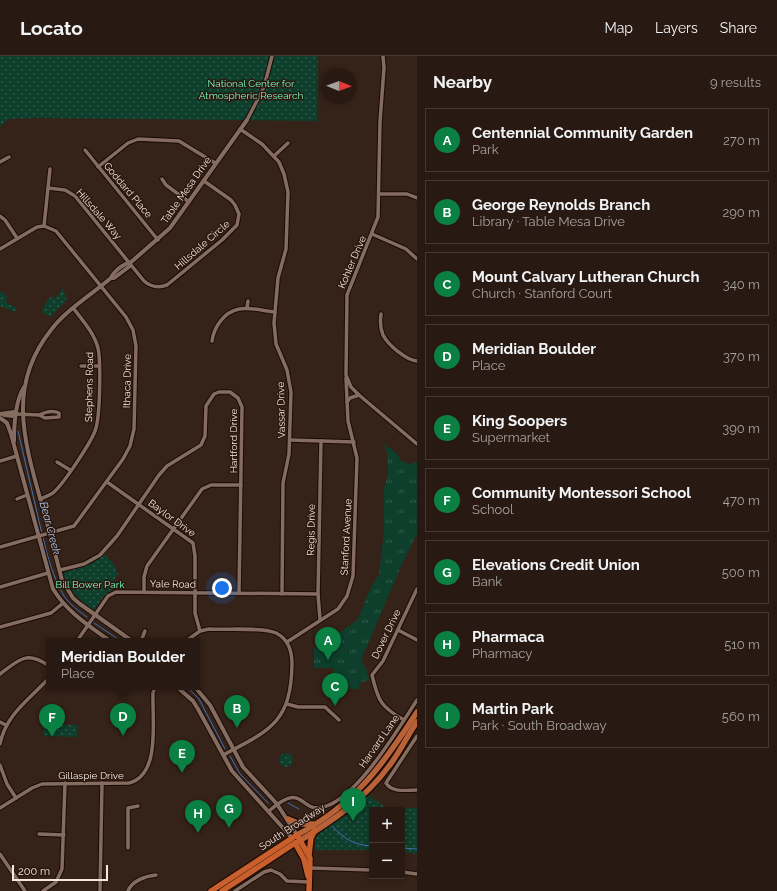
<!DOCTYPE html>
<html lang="en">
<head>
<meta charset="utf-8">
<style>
  :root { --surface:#281a12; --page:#30231b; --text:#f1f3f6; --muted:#a5a19f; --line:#443832; --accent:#0b8043 }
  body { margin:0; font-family:Raleway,sans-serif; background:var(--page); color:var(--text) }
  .controls { position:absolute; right:12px; bottom:12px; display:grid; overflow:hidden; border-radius:0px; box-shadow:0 2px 6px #0003 }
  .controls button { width:36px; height:36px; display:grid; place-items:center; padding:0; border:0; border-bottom:1px solid var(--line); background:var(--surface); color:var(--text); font:20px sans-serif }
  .compass { position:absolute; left:321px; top:12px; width:36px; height:36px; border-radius:50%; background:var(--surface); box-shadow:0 2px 6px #0003; rotate:91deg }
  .scale { position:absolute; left:12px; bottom:10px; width:96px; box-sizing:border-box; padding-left:4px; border:2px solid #f5e7e1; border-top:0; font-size:11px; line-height:14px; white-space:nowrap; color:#f5e7e1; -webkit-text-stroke:3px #2b180f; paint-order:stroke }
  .you { position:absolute; left:222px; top:532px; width:14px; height:14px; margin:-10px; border:3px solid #fff; border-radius:50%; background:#1a73e8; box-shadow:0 0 0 6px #1a73e833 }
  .badge { display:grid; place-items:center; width:26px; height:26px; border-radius:50%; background:var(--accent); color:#fff; font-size:13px; font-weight:700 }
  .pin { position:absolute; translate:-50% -33px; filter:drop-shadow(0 1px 2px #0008) }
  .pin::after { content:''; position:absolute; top:21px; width:14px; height:12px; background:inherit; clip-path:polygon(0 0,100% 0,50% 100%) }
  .popup { position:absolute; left:46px; top:582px; width:154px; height:52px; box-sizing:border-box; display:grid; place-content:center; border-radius:0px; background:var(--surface); filter:drop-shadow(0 1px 3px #0005); font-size:13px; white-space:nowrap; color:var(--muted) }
  .popup b { font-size:15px; color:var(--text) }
  .popup::after { content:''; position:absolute; left:50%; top:100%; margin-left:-8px; border:8px solid transparent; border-top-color:var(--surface) }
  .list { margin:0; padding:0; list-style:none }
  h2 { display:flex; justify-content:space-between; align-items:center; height:52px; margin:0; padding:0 16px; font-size:17px }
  h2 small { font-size:13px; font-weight:400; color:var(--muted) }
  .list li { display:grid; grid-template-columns:26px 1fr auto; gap:12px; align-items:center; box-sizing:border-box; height:64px; margin:0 8px 8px; padding:0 8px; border:1px solid var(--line); border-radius:0px }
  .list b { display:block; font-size:15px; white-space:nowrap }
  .list p { margin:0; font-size:13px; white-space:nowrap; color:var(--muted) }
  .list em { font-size:13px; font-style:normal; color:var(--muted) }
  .map { position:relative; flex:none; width:417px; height:835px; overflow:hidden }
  header { display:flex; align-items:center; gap:24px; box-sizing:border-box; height:56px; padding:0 20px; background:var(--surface); border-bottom:1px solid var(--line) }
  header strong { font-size:19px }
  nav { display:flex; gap:22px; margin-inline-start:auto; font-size:14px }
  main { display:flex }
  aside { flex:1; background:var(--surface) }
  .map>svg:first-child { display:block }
</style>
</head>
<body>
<header>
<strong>Locato</strong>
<nav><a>Map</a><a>Layers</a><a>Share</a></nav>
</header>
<main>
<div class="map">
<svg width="417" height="835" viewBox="0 0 417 835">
  <defs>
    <pattern id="grass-tufts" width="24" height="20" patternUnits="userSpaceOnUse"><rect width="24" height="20" fill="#0e3e2c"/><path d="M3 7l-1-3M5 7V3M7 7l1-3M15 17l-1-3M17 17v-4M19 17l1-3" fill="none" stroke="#325a4a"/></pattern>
    <pattern id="park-dots" width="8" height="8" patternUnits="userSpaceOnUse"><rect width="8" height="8" fill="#0e3e2c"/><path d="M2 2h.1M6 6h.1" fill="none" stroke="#325a4a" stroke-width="1.8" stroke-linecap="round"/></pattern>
  </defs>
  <rect width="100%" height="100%" fill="#352218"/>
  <path fill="url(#grass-tufts)" d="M384,387L398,399L400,404L409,408L417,406V478L403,506L361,604L367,615L369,624L359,627V633H333V612H314V592L326,587L357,564L361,556L368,537L379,518L384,475V433L388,417L387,397Z"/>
  <g fill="url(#park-dots)">
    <path d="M0,0H318L317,65L37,62L8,63L0,71Z"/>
    <path d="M63,232L67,244L50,261L43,257L42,253L51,240L55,243Z"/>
    <path d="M0,235L8,241L5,246L17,252L15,256L0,250Z"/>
    <path d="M105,498L115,510L118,518L111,529L112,533L103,541L94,554C79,545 70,534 63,517L94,506Z"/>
    <path d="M44,668L77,669V681L44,680Z"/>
    <circle cx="286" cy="704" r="7"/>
    <path d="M368,739L385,751L417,752V798L402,796V754H372V794H315V782L328,769Z"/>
  </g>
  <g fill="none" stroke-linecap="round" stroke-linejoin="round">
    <g stroke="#4170b2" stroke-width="1">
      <path d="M18,375L42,478"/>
      <path d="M43,481C47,500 54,523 64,540C70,549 79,555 87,561"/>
      <path d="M94,567L121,585"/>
      <path d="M187,631L199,643L225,693"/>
      <path d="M230,700L240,718L268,747"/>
      <path d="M288,747L299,753"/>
      <path d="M307,757L314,760"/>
      <path d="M332,770C345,783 353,789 372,790"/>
      <path d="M402,792L417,793"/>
    </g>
    <g stroke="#1c0b04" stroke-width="5.5">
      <g id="minor">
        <path d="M383,0L384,12L380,66L378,161L347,239L346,319L351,331L359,339L417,388"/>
        <path d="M247,64L264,31L272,0"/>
        <path d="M240,73L262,88L279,106L284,118L288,136L286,193L278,222L274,267L276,288L287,314L291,336L289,398L283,427L282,538"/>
        <path d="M85,94L158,184"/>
        <path d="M274,100L288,87"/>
        <path d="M0,106L9,101"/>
        <path d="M98,111L128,87L138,83L179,85L215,107"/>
        <path d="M162,123L166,129L189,146"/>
        <path d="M48,132L65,134L75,140L144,225C151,231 159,232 167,229L222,184L237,169L239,158L235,149L231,144L204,125"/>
        <path d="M380,138H407L417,142"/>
        <path d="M0,160L5,164L17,182"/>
        <path d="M44,170L50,113"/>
        <path d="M372,178L406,193L417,203"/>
        <path d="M0,193L37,171L44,170L56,175L126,261L133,274L136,290L134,373L130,390L123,403L74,470L0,491"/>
        <path d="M247,252L248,245"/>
        <path d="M381,258C380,265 380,272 383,279C388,289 406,304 417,305"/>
        <path d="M212,285C214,271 224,256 239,253C250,251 264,255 275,256"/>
        <path d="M81,310H99"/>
        <path d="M347,346L350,342L359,339"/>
        <path d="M17,358L39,359L45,362L59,361V357C53,354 45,356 39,359"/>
        <path d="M290,384L354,386"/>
        <path d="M0,405L17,400"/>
        <path d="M57,406L70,414"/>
        <path d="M107,426L193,487L195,500V557L200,575"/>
        <path d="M17,443L27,439"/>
        <path d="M40,443C45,441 51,439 54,436C64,427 93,384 96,372C100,358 101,306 98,292C94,277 83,265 74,253"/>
        <path d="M60,514L84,508L100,499L117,480L159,419L167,410L201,389L205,380L206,350L214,338L219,336H230L238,342L242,351L239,537"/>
        <path d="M0,531L48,517"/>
        <path d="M144,536V521L147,510L202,433L211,429H241"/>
        <path d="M320,563L318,538L321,385"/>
        <path d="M0,571L51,557L62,548"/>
        <path d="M398,574L417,584"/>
        <path d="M77,585L108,540L116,536L318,538"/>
        <path d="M141,585L145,575"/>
        <path d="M186,585L200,575L209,573C226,574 263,571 276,577C288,583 292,595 292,608C291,666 271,674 223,699"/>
        <path d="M287,586L338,553L347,540L353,520L357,402L348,365L346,322"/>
        <path d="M0,618C19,604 26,594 49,610"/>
        <path d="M287,648L298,651H325L339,664"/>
        <path d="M404,664C381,651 378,645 372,619L383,605L417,533"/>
        <path d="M0,666L6,669"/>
        <path d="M417,680L386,727C392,737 407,734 417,734"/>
        <path d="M0,688C6,658 30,643 49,622"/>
        <path d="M0,709L7,728L16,742"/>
        <path d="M0,752L32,732L42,728L129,727C161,719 152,664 153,637L155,631"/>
        <path d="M269,755C305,724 298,757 323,751C357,743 398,673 417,644"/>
        <path d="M39,778L64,779"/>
        <path d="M128,792V752L138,750"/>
        <path d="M0,798L25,835"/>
        <path d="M311,812L372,814"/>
        <path d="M402,816L417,818"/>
        <path d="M43,835L56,826L62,813L65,727"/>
        <path d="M100,835L102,727"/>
        <path d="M128,835C132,825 145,820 156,819"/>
        <path d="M235,835L264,816L271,814L280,818L287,825L309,826"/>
      </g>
    </g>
    <g stroke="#1c0b04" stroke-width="6">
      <g id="tertiary">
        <path d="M111,222H114L130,210V207"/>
        <path d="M0,358L14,356L17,358"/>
        <path d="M4,359L13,360L17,358"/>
        <path d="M0,362L7,367L11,378L53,533C68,557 88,569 110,585"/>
        <path d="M14,385C14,369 16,344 24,331"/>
        <path d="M132,585L80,548L73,542L62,524C55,497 48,469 40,442C23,381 8,328 51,274C66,254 92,238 111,222C113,216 124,207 130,207L170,172L247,64"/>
        <path d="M177,631L193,645L198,653L232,715L292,782"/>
        <path d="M195,631L210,649L243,711L277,748L297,779"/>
      </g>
    </g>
    <g stroke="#1c0b04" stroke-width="8">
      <g id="primary">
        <path d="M288,763L300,768H313"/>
        <path d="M297,779C355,748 383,709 417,656"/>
        <path d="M296,787C331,766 365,743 389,710C400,696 407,680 417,666"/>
      </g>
    </g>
    <g stroke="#1c0b04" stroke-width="8">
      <g id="trunk">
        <path d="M309,799L311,782L315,774"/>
        <path d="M211,835L297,779L310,802L309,835"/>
        <path d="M222,835L295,787L304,803L308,820"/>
      </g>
    </g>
    <use href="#minor" stroke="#846c61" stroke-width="3.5"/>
    <use href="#tertiary" stroke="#846c61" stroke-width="4"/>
    <use href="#primary" stroke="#b86239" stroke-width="5.5"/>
    <use href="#trunk" stroke="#c95f2c" stroke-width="5.5"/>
  </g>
  <g text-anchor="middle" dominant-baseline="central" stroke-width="3" stroke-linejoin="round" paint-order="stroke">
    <g font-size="10" fill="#74fdc4" stroke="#2b180f">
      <text x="251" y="27">National Center for<tspan x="251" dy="12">Atmospheric Research</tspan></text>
      <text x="90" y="528">Bill Bower Park</text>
    </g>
    <g font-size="10" fill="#f5e7e1" stroke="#2b180f">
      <text transform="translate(128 134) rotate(50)">Goddard Place</text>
      <text transform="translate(186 134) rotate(-55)">Table Mesa Drive</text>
      <text transform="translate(99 158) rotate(49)">Hillsdale Way</text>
      <text transform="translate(202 189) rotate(-41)">Hillsdale Circle</text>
      <text transform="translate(352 206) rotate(-67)">Kohler Drive</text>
      <text transform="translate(127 325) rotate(-89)">Ithaca Drive</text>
      <text transform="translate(89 331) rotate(-89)">Stephens Road</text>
      <text transform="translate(281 354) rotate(-91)">Vassar Drive</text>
      <text transform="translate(233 385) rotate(-90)">Hartford Drive</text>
      <text transform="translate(172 462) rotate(36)">Baylor Drive</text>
      <text transform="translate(311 474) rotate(-89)">Regis Drive</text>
      <text transform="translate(346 481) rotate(-87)">Stanford Avenue</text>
      <text transform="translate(173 528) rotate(1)">Yale Road</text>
      <text transform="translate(386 578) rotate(-64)">Dover Drive</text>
      <text transform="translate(379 685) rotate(-55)">Harvard Lane</text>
      <text x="91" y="719">Gillaspie Drive</text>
      <text transform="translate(292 771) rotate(-33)">South Broadway</text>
    </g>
    <g font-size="11" font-style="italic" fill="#b3cdf1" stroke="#2b180f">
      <text transform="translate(50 472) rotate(75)">Bear Creek</text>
    </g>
  </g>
</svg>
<div class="controls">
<button>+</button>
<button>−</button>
</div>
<svg class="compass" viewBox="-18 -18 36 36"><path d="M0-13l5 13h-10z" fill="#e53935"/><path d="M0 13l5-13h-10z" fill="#a5a19f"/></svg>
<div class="scale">200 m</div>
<div class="you"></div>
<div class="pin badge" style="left:328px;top:604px">A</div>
<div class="pin badge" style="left:237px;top:672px">B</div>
<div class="pin badge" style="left:335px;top:650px">C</div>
<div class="pin badge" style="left:123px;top:680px">D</div>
<div class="popup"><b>Meridian Boulder</b>Place</div>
<div class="pin badge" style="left:182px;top:717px">E</div>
<div class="pin badge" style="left:52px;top:681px">F</div>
<div class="pin badge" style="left:229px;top:772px">G</div>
<div class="pin badge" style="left:198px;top:777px">H</div>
<div class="pin badge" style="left:353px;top:765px">I</div>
</div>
<aside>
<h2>Nearby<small>9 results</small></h2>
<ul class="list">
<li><span class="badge">A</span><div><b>Centennial Community Garden</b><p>Park</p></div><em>270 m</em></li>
<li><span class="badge">B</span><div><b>George Reynolds Branch</b><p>Library · Table Mesa Drive</p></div><em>290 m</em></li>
<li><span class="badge">C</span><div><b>Mount Calvary Lutheran Church</b><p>Church · Stanford Court</p></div><em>340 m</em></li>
<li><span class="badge">D</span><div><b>Meridian Boulder</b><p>Place</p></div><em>370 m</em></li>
<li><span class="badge">E</span><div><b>King Soopers</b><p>Supermarket</p></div><em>390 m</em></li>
<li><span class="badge">F</span><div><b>Community Montessori School</b><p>School</p></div><em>470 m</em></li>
<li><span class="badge">G</span><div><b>Elevations Credit Union</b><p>Bank</p></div><em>500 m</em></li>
<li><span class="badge">H</span><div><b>Pharmaca</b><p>Pharmacy</p></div><em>510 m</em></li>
<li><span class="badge">I</span><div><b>Martin Park</b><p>Park · South Broadway</p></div><em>560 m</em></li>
</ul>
</aside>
</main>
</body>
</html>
